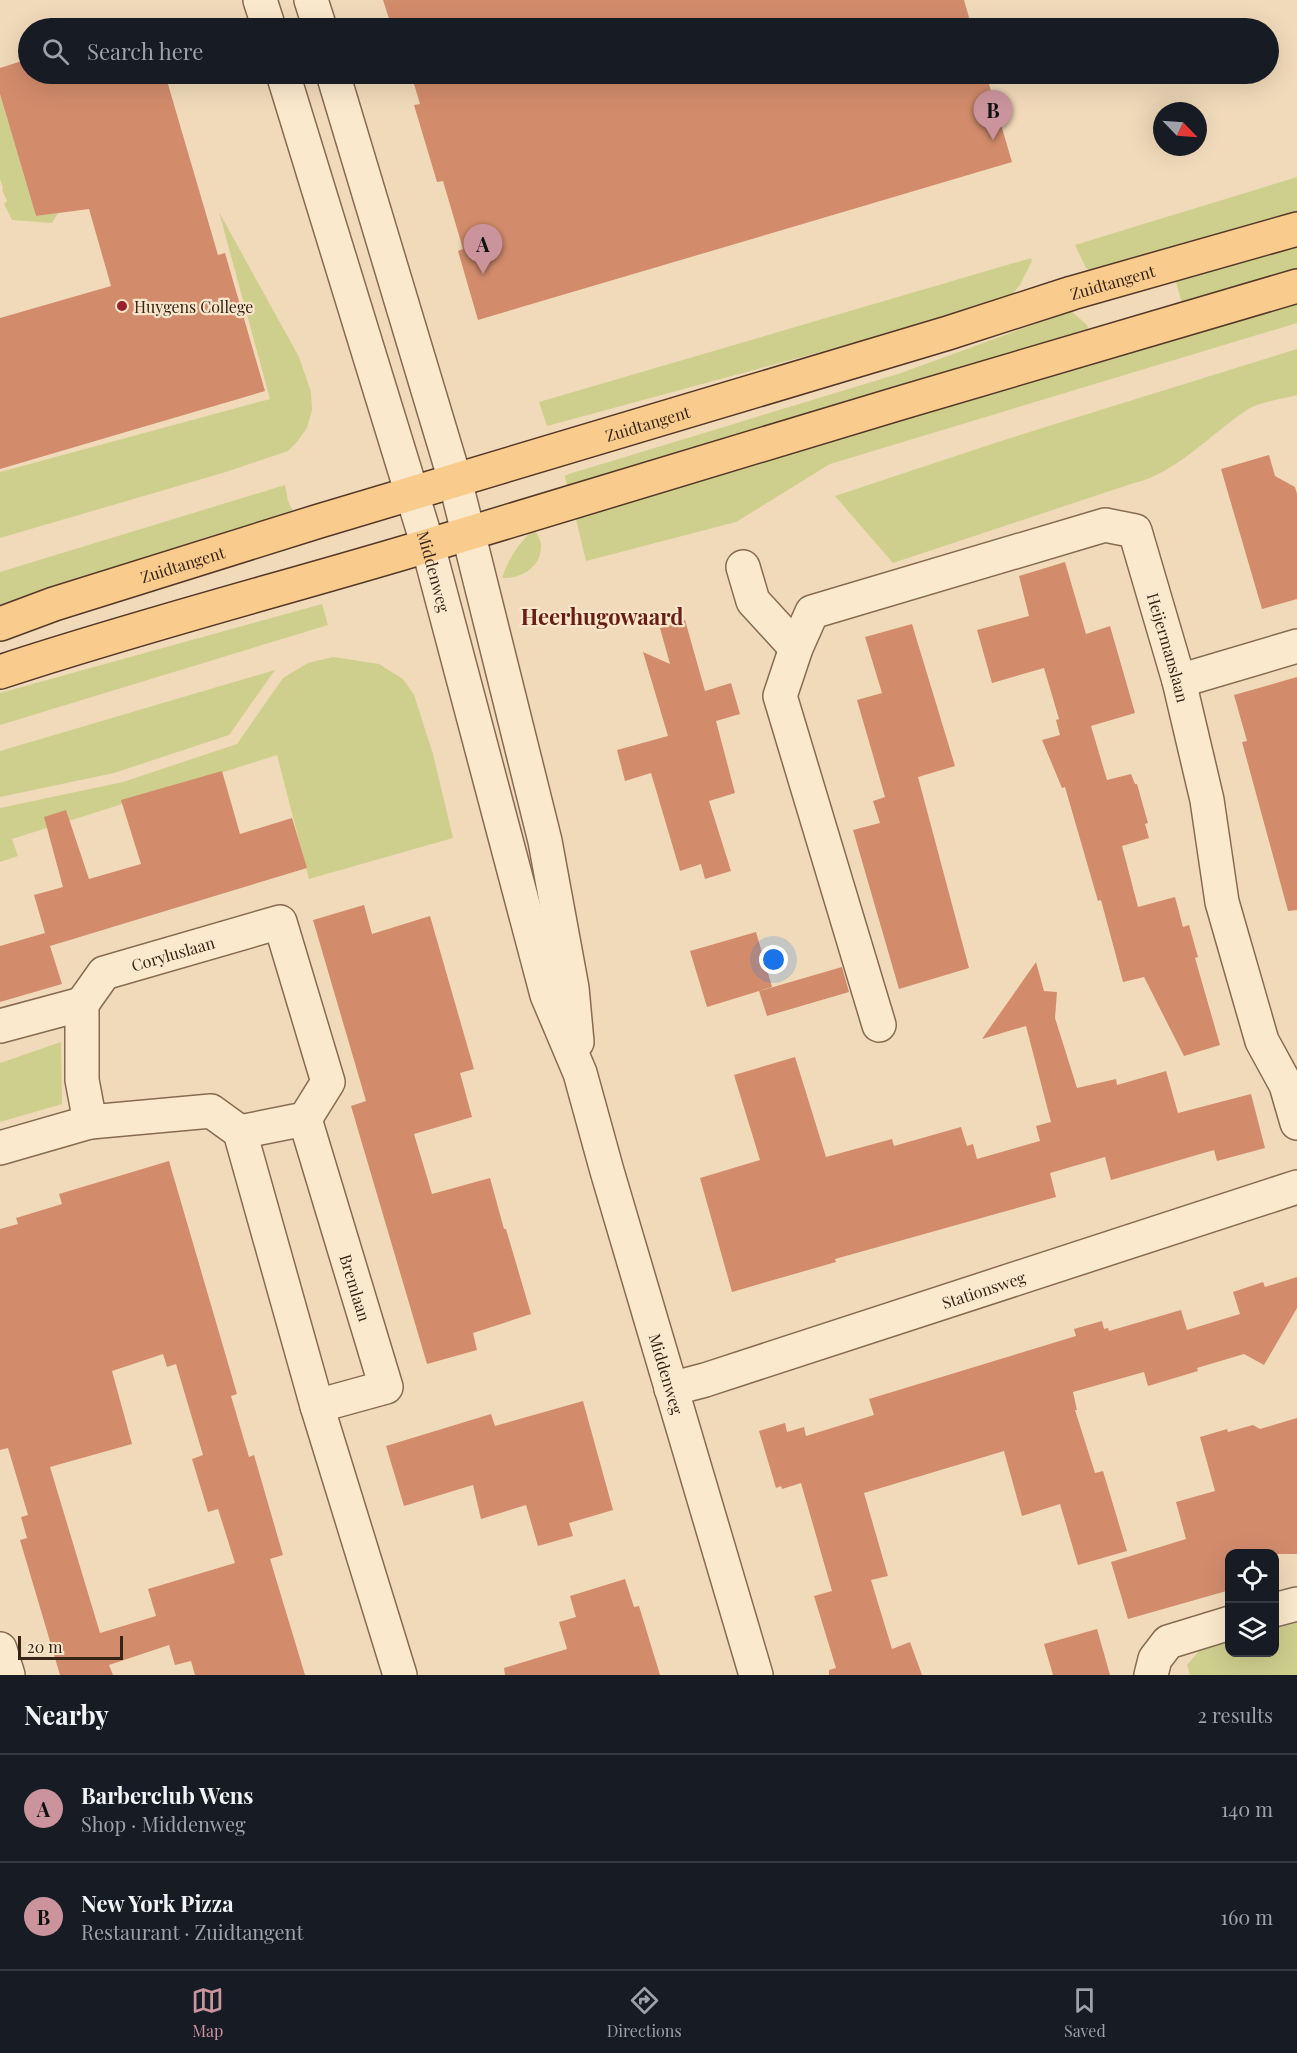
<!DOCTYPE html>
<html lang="en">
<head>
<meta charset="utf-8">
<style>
  :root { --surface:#171b24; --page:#20242c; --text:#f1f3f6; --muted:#9ea1a6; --line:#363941; --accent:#cb949c }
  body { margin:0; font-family:"Playfair Display",serif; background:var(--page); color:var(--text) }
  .controls { position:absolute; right:18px; bottom:18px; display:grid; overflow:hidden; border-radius:12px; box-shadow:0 6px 24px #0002 }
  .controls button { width:54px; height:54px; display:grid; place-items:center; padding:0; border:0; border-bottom:2px solid var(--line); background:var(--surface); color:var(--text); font:30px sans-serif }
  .compass { position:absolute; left:1153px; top:102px; width:54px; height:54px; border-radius:50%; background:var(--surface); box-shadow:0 6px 24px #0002; rotate:115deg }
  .scale { position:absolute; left:18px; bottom:15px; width:105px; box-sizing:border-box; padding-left:6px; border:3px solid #362419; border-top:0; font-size:16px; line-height:21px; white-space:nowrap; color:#362419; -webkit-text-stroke:4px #f8e5ca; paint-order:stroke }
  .you { position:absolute; left:774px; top:960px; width:21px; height:21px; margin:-15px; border:4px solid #fff; border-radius:50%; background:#1a73e8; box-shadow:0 0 0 9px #1a73e833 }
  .badge { display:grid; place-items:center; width:39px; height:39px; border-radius:50%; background:var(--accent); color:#111; font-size:20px; font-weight:700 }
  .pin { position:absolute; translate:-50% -50px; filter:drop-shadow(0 2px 3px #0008) }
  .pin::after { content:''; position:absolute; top:32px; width:21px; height:18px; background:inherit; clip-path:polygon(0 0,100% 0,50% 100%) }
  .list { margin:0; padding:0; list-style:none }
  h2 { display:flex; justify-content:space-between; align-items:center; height:78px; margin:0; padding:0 24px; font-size:26px }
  h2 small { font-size:20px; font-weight:400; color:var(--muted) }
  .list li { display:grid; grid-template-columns:39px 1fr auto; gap:18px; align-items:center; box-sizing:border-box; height:108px; padding:0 24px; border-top:2px solid var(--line) }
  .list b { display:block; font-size:22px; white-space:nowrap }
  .list p { margin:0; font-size:20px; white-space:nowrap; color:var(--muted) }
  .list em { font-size:20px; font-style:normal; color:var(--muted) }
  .icon { flex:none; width:33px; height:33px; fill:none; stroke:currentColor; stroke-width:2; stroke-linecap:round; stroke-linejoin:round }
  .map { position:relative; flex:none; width:1297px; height:1675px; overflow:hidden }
  .search { position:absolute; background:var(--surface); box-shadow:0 6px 24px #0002; left:18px; right:18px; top:18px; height:66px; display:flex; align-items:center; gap:15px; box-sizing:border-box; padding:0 21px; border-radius:33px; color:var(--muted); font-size:22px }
  .sheet { height:294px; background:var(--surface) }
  nav { display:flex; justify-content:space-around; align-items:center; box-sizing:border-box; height:84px; border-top:2px solid var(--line); background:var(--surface); font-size:16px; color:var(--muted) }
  nav a { display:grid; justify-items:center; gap:3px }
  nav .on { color:var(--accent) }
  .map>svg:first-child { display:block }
</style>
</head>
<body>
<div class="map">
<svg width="1297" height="1675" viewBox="0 0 1297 1675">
  <rect width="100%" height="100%" fill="#f1daba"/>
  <g fill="#cecf8d">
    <path d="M0,94L36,216L58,213L52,223L12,220L4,204L7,201L2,190L3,188L0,179Z"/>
    <path d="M1297,177V217L1094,272L1086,268L1075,245Z"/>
    <path d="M219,212L299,357L311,392L312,410L307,428L297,442L288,451L226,472L0,538V472L270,399Z"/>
    <path d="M1297,240V273L1183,306L1174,276Z"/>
    <path d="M1031,258L1032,261L1020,285L1005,302L547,426L539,402Z"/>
    <path d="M1297,301V323L830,464L736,522L586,561L574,511Z"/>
    <path d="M1071,311L1087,325L1089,331L567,487L565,476L569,474L901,373Z"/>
    <path d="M1297,349V395C1283,399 1259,402 1247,410C1213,432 1175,474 1134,483L893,563L835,496L1001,441Z"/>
    <path d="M285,485L288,501L296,518L145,557L71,582L0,610V572Z"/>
    <path d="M534,529C537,534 542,541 541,548C540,568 520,579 502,578C509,558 518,544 534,529Z"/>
    <path d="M322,604L328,625L0,725V693Z"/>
    <path d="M333,657L379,664L403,679L414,695L433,754L453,838L309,879L277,755L12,839L18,856L0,862V808L123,782L237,744L283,678L308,663Z"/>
    <path d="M275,670L229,735L114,773L0,797V751Z"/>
    <path d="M61,1042L62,1104L0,1122V1063Z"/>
    <path d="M1297,1622V1675H1190L1187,1665L1199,1651L1229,1642L1230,1652H1274L1275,1629Z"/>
  </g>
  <g fill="#d28c6c" fill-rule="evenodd">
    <path d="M383,0H964L972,28H392Z"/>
    <path d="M28,59V74H165L218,255L225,253L265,391L0,469V318L111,286L89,209L36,216L0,94V68Z"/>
    <path d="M411,74H986L1012,162L478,320L458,251L463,249L443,181L437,182L414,105L420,104Z"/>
    <path d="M1269,455L1275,476L1295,487L1297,494V599L1262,609L1221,469Z"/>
    <path d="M1065,562L1086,634L1110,626L1135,713L1091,726L1107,780L1131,774L1135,784H1137L1148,823L1145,824L1149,838L1122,846L1138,907L1175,897L1183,927L1189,925L1198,957L1195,958L1220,1045L1184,1056L1144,977L1123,982L1101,900L1098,901L1065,787L1062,788L1042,740L1060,735L1056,720L1059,719L1044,668L992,683L977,630L1029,616L1019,576Z"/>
    <path d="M685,620L705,691L731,683L740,714L716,721L735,793L709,801L731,871L705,879L701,864L680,871L651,773L625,781L617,750L668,736L643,652L670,664L660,628Z"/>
    <path d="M912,624L955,766L918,777L969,968L899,989L853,830L880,823L873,801L885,797L857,700L882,693L865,637Z"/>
    <path d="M1297,677V910L1288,911L1242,742L1247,741L1234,695Z"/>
    <path d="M222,771L240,834L292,818L307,868L50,946L62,984L0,1002V946L45,933L34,895L63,887L44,817L66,810L89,879L141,864L121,800Z"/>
    <path d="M364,905L372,934L430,916L474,1069L460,1073L472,1117L414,1134L432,1194L490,1178L504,1229H506L531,1314L473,1333L477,1350L427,1364L351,1106L366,1101L313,920Z"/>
    <path d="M756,932L772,987L707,1007L690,951Z"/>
    <path d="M1036,962L1044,991L1057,992L1055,1018L1077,1088L1116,1079L1117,1085L1166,1071L1178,1113L1251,1094L1265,1148L1217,1161L1214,1150L1111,1180L1105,1157L1050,1173L1056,1197L835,1259L836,1262L732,1292L700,1178L760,1160L734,1075L795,1057L826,1157L892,1139L894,1146L961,1127L967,1146L973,1144L977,1159L1040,1141L1036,1126L1051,1122L1026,1026L982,1039Z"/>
    <path d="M842,967L849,992L767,1016L759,991Z"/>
    <path d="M169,1161L237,1394L231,1396L249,1457L254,1455L283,1555L270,1559L305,1675H195L191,1661L175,1665L169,1645L109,1665L113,1675H60L20,1540L27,1538L21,1517L28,1515L8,1448L0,1450V1229L18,1224L16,1218L62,1204L59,1194ZM163,1354L167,1367L176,1364L203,1455L192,1459L208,1512L218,1509L235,1563L148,1589L156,1616L100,1633L50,1467L132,1444L112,1371Z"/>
    <path d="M1297,1277V1308L1264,1365L1244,1354L1197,1368L1198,1371L1148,1386L1144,1372L1073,1392L1077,1410H1075L1095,1473L1103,1471L1127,1551L1078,1565L1060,1504L1022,1516L1004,1451L864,1493L888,1576L871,1580L892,1649L910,1642L922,1675H829V1670L836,1668L814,1596L832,1591L801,1483L782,1489L781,1486L776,1488L759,1431L785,1423L787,1432L804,1427L806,1436L874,1415L869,1399L1076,1336L1074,1329L1102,1321L1104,1329L1108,1328L1109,1331L1181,1310L1187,1330L1240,1314L1233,1292L1263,1282L1265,1287Z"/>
    <path d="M583,1401L613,1510L569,1523L573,1536L538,1546L526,1505L481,1519L473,1485L404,1506L386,1446L491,1414L495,1426Z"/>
    <path d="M1297,1418V1554H1230V1590L1128,1619L1111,1562L1186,1539L1176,1502L1215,1491L1200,1437L1227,1429L1228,1432L1253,1425L1260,1429Z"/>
    <path d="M625,1579L634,1607L639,1606L660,1675H505L504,1668L567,1649L559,1622L576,1617L570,1596Z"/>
    <path d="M1097,1629L1110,1675H1053L1044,1644Z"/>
  </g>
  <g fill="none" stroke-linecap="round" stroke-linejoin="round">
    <g stroke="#886a53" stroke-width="36">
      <g id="minor">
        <path d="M260,0L269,28"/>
        <path d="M311,0L320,28"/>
        <path id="s1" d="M283,74L428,546L547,995L580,1073L607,1171L756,1675"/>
        <path d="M333,74L455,480L545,841L572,988L577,1042"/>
        <path d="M743,567L753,601L796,648"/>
        <path d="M1179,681L1297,646"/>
        <path id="s2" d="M879,1025L780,696L796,648L812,612L1105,525L1135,531L1179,681L1207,800L1222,902L1262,1041L1286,1085L1297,1123"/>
        <path d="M0,1026L82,1004"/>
        <path id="s3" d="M305,1119L386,1387L317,1406"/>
        <path d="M90,1122L211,1111L240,1132L317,1406L400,1675"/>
        <path id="s4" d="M0,1148L90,1122L82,1080V1004L104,973L280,922L328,1082L305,1119L240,1132"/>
        <path id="s5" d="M671,1389L705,1380L1297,1187"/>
        <path d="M1274,1610L1297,1604"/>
        <path d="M0,1649L8,1675"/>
        <path d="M1151,1675L1155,1659L1168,1642L1230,1623"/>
      </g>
    </g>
    <g stroke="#553828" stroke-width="36">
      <g id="major">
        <path id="s6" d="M0,624L54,604L316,522L948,333L1072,293L1297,229"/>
        <path d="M0,672C142,625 287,588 430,545C719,457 1007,370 1297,286"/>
      </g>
    </g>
    <use href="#minor" stroke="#fbe9cd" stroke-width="33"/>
    <use href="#major" stroke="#f9cb8d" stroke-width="33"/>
  </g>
  <circle fill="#9c1f2d" stroke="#f8e5ca" stroke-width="2" cx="122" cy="306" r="6"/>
  <g text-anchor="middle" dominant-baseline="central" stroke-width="4.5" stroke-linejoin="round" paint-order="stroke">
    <g font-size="16" fill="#362419" stroke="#f8e5ca">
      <text stroke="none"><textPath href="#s6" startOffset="1164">Zuidtangent</textPath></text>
      <text stroke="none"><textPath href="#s6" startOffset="678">Zuidtangent</textPath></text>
      <text stroke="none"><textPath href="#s6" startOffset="192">Zuidtangent</textPath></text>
      <text stroke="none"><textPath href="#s1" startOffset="520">Middenweg</textPath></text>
      <text stroke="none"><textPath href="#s2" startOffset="891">Heijermanslaan</textPath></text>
      <text stroke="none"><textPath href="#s4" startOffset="322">Coryluslaan</textPath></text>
      <text stroke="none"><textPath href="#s3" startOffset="176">Bremlaan</textPath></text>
      <text stroke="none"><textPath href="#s5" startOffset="328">Stationsweg</textPath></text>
      <text stroke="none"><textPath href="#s1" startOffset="1356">Middenweg</textPath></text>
    </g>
    <g font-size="16" fill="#362419" stroke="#f8e5ca" text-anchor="start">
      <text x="134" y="306">Huygens College</text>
    </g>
    <g font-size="22" font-weight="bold" fill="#661e16" stroke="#f8e5ca">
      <text x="602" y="616">Heerhugowaard</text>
    </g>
  </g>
</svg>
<div class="controls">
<button><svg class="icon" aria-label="locate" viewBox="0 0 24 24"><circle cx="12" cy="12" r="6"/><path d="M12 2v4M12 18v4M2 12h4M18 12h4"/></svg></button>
<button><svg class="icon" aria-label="layers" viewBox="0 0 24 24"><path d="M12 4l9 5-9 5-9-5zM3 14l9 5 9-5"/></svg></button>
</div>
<svg class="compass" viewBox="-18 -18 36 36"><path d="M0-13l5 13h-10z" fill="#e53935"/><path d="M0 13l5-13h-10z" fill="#9ea1a6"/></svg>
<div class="scale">20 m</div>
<div class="you"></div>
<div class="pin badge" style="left:483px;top:274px">A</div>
<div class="pin badge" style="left:993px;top:140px">B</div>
<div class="search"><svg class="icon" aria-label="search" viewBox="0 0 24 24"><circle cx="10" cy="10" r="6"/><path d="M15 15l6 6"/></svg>Search here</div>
</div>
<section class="sheet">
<h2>Nearby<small>2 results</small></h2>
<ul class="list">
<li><span class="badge">A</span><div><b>Barberclub Wens</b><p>Shop · Middenweg</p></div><em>140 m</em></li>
<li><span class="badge">B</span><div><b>New York Pizza</b><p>Restaurant · Zuidtangent</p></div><em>160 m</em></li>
</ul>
</section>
<nav>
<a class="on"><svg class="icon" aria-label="map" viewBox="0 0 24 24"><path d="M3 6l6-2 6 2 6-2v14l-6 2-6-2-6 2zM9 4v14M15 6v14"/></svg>Map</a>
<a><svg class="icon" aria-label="directions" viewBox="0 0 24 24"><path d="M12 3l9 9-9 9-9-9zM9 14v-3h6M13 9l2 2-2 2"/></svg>Directions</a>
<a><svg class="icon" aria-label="saved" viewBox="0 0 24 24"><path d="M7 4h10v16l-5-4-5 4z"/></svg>Saved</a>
</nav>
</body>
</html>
